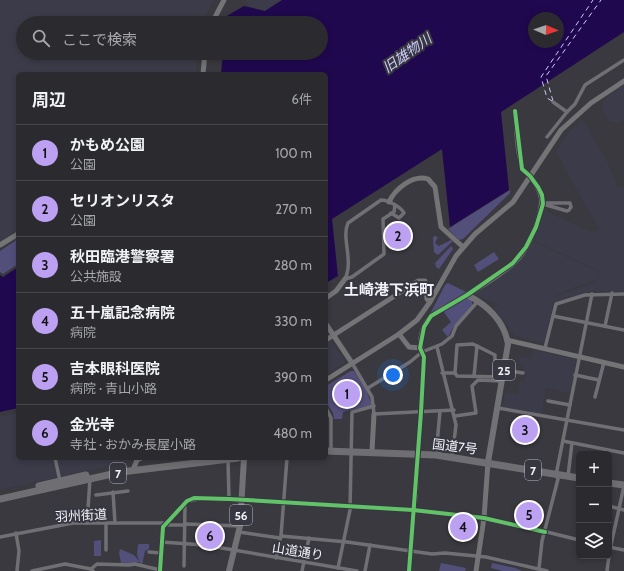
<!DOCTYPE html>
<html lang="ja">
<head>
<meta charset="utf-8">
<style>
  :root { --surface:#2b2b2f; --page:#37373b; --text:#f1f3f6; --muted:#a6a7aa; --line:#47474b; --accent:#bca0f2 }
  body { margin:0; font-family:Cabin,"Noto Sans JP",sans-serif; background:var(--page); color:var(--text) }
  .controls { position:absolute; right:12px; bottom:12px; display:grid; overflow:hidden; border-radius:6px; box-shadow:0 2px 6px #0003 }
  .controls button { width:36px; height:36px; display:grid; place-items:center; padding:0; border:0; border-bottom:1px solid var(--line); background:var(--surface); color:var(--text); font:20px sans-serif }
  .compass { position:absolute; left:528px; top:12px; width:36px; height:36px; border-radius:50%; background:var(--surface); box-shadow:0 2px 6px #0003; rotate:92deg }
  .you { position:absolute; left:393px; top:375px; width:14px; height:14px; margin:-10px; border:3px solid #fff; border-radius:50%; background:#1a73e8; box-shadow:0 0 0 6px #1a73e833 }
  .badge { display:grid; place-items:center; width:26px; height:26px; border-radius:50%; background:var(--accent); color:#111; font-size:13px; font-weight:700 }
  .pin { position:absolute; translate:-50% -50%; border:2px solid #fff; box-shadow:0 1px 4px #0006 }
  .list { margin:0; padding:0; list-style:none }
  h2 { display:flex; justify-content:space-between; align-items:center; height:52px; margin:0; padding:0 16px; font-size:17px }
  h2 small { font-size:13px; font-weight:400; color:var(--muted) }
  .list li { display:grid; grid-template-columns:26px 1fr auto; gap:12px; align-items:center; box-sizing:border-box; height:56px; padding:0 16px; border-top:1px solid var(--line) }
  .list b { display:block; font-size:15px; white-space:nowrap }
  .list p { margin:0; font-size:13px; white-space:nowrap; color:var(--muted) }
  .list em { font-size:13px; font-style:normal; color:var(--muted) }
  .icon { flex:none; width:22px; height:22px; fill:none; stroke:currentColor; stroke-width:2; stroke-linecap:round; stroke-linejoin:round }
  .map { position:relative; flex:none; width:624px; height:571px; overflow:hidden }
  .search { position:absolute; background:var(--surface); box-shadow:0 2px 6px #0003; left:16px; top:16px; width:312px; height:44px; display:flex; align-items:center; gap:10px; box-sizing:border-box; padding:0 14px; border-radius:22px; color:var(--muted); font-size:15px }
  .panel { position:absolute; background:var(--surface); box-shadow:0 2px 6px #0003; left:16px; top:72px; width:312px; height:388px; border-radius:6px }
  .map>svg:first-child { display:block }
</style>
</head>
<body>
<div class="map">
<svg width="624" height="571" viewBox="0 0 624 571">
  <rect width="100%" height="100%" fill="#39393f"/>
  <g fill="#3c3b49">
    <path d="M0,0H214L201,23H23V53H197L196,74H18V229L0,242Z"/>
    <path d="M246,0H282L265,11L250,7Z"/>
    <path d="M624,85V120L617,123L609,121L603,111V102L611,93Z"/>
    <path d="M582,119L609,165L618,187H624V291H593L552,303L553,304L545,341L542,343L515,336L494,308L495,306L500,305L473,294L474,292L477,293L479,288L527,251L533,241L596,271L599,276L596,280L577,286L547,300L597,281L600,278L597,270L534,240L544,210L593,233L599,229L556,152L564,138Z"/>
    <path d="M330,339L344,360V363L326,374V342Z"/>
    <path d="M533,349L574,359L576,361L570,393L546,388L541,414L504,407L503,405L505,392L518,394L520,381L524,382L526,373L522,372L523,365L518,363L519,356L531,359Z"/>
    <path d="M18,413V458H134L130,461L0,490V417Z"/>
  </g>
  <g fill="#534f7b">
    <path d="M510,190V193L463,239L459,240L448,229Z"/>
    <path d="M434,236L438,237L435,243L439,246L451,240L453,241L438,255L434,252L433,238Z"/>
    <path d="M18,239V264L3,274L0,272V251Z"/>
    <path d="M451,246L453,249L439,269L436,267L435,263Z"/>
    <path d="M494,252L499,259L478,272L474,265Z"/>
    <path d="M448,283L466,292L430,314L445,285Z"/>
    <path d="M464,298L472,300V306L454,326L448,337L442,330L451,322L443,311Z"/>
    <path d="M351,371H354L366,390L372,405L343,412L342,419H334L333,413L326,402V386Z"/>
    <path d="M101,540V556H94V541Z"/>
    <path d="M139,544H149V549L145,551L142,565L139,562L128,564L121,563L119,553L120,549L134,555L139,561L137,555L138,545Z"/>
    <path d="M441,563L466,568L465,571H439Z"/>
    <path d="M492,563L515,568L522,571H503L491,568Z"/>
  </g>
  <g fill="#20084f" fill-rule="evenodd">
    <path d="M282,0H624V32L501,112L509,190L450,227L442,149L332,219L338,276L326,283V74H221L223,53H321V23H225V17L244,6L265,11ZM534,18H558V42H534Z"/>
    <path d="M18,267V408L0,412V275L3,277Z"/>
  </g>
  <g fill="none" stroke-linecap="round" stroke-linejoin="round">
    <g stroke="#cccaf7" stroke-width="1" stroke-dasharray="5 4" stroke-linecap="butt">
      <path d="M552,101L547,98L541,77L593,0"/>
      <path d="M553,101L546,76L601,0"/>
    </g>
    <g stroke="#707074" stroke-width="3.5">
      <path d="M553,102L567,112"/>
      <path d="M515,111C516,127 515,168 530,176"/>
      <path d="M547,137L567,112L575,104L585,85L624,60"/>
      <path d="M547,203H570L571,207L569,210L567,211L543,204Z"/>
      <path d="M345,279C354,260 341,238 348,223L381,200C388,200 401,207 404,213L399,218L391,213"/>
      <path d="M345,279L352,277L384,254L383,219L394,212L395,205"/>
      <path d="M553,316L624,330"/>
      <path d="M605,326L612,293"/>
      <path d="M437,347L456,425L452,457"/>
      <path d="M545,348L556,304L585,295L624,294"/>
      <path d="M352,363L372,397L374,414L454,410"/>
      <path d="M504,370L523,373"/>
      <path d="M442,373H455L457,376L503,377"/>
      <path d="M455,373L457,345L473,344L495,355L494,377"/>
      <path d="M575,375L599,380"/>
      <path d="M474,376L477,346"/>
      <path d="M368,388L410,362L422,352L442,344L452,336L456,326L478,301"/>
      <path d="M595,397L604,362"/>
      <path d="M548,401L570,405"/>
      <path d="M326,408L331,418V450"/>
      <path d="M498,408L624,430"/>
      <path d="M455,416L476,413L472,386L478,380L502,381"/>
      <path d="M563,441L624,453"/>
      <path d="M436,455L440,411"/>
      <path d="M55,458L60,481"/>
      <path d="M228,460L229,499"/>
      <path d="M568,476L572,443"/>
      <path d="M113,492L115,523"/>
      <path d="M96,495L128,491"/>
      <path d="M242,500L413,510L474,517L545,532"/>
      <path d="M609,506L624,510"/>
      <path d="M87,523L90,479"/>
      <path d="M185,524L240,526"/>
      <path d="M166,525H185"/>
      <path d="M239,532L280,538"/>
      <path d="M547,532L579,540"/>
      <path d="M16,533L19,551L17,571"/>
      <path d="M281,536L347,542L432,554L445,553L486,557L547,571"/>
      <path d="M0,537L73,523H165"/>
      <path d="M161,542L204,545L357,571"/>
      <path d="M609,547L624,550"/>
      <path d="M106,550V523"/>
      <path d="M149,552L161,553"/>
      <path d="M609,554L624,486"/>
      <path d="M276,558L281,536L287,458"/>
      <path d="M184,566L185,504"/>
      <path d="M338,568L350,510L352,412L374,406"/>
      <path d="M539,568L542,541L558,479L556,475L592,294"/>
      <path d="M91,569L97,564L129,565L135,564L160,570"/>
      <path d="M32,571L65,564L91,569L93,571"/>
      <path d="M302,571L309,538"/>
      <path d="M365,571L370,545"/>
      <path d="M409,571L416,496L424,357L422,352"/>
      <path d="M607,571L609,556"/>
    </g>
    <g stroke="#747376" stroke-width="5">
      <path d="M212,23L224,0"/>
      <path d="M203,74L205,53"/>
      <path d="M389,202C395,189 413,174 428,179L435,187L441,227L463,247"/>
      <path d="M0,245L18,234"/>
      <path d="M326,298L336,291L345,279"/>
      <path d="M326,324L352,363"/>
      <path d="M399,334L409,347L420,348"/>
      <path d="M326,340L418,281H425L427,299L430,302"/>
      <path d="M507,340L624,367"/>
      <path d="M422,352C418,342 423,322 432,316C439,309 450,305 458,300C476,290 499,276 514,263C525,253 532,238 537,223C544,201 544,195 530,176"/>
      <path d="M326,380L399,334L417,320L430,302L456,256L475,234L513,202L561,130L591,103L624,81"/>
      <path d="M372,451L374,414"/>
      <path d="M133,470L137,460L141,458"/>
      <path d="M160,571L163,527L187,501L199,498L242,500"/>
      <path d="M476,571L484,518L488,462"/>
    </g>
    <g stroke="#727276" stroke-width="6">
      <path d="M467,295C487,305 504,320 508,344L488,462"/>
      <path d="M229,571L240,526L244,458"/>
    </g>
    <g stroke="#6f6f73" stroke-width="7">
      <path d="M326,451L436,455L579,478"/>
      <path d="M609,483L624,485"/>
      <path d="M39,486L86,475"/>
      <path d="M0,499L121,472L238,458"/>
    </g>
    <g stroke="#373741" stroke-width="6">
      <g id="cycleway">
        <path d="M160,571L163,527L187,501L194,498L229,499L413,510L484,518L545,532"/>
        <path d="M409,571L421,412L424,357L420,348L424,327L431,316L467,295L513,263L526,247L536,227L543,204L542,195L538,187L530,176L522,169L515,111"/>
      </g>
    </g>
    <use href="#cycleway" stroke="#61c268" stroke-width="4"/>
  </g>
  <g text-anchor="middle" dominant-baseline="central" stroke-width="4" stroke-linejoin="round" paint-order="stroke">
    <g fill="#373741" stroke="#babac2" stroke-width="1">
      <rect x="493" y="360" width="22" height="20" rx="3"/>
      <rect x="525" y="460" width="16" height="20" rx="3"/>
      <rect x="110" y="463" width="16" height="20" rx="3"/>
      <rect x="230" y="505" width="22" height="20" rx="3"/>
    </g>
    <g font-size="12" font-weight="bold" fill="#f2f2f9">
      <text x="504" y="370">25</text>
      <text x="533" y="470">7</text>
      <text x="118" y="473">7</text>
      <text x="241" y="515">56</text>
    </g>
    <g font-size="13" fill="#f2f2f9" stroke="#373741">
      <text transform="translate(455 446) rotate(7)">国道7号</text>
      <text transform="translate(81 515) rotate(-3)">羽州街道</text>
      <text transform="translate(298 551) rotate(9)">山道通り</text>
    </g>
    <g font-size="14" font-style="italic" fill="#cccaf7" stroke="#373741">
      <text transform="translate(407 53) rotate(-35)">旧雄物川</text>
    </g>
    <g font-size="15" font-weight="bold" fill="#f2f2f9" stroke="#373741">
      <text x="389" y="290">土崎港下浜町</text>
    </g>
  </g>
</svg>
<div class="controls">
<button>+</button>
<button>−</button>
<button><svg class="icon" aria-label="layers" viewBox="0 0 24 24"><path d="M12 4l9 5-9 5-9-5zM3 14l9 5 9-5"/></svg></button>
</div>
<svg class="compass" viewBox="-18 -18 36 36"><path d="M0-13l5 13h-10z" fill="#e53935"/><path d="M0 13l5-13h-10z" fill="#a6a7aa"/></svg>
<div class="you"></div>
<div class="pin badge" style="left:347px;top:394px">1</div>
<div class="pin badge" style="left:398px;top:236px">2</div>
<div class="pin badge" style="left:525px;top:430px">3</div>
<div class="pin badge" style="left:463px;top:527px">4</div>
<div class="pin badge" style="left:529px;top:515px">5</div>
<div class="pin badge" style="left:210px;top:536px">6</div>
<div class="search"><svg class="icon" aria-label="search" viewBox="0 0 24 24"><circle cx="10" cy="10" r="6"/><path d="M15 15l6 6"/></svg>ここで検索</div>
<section class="panel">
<h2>周辺<small>6件</small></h2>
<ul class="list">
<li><span class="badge">1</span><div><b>かもめ公園</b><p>公園</p></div><em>100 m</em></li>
<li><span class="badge">2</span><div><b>セリオンリスタ</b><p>公園</p></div><em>270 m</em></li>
<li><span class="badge">3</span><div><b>秋田臨港警察署</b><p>公共施設</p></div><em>280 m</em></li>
<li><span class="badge">4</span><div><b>五十嵐記念病院</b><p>病院</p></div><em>330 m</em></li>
<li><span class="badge">5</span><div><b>吉本眼科医院</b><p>病院 · 青山小路</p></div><em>390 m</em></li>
<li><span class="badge">6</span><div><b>金光寺</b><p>寺社 · おかみ長屋小路</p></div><em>480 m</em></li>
</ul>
</section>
</div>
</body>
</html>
